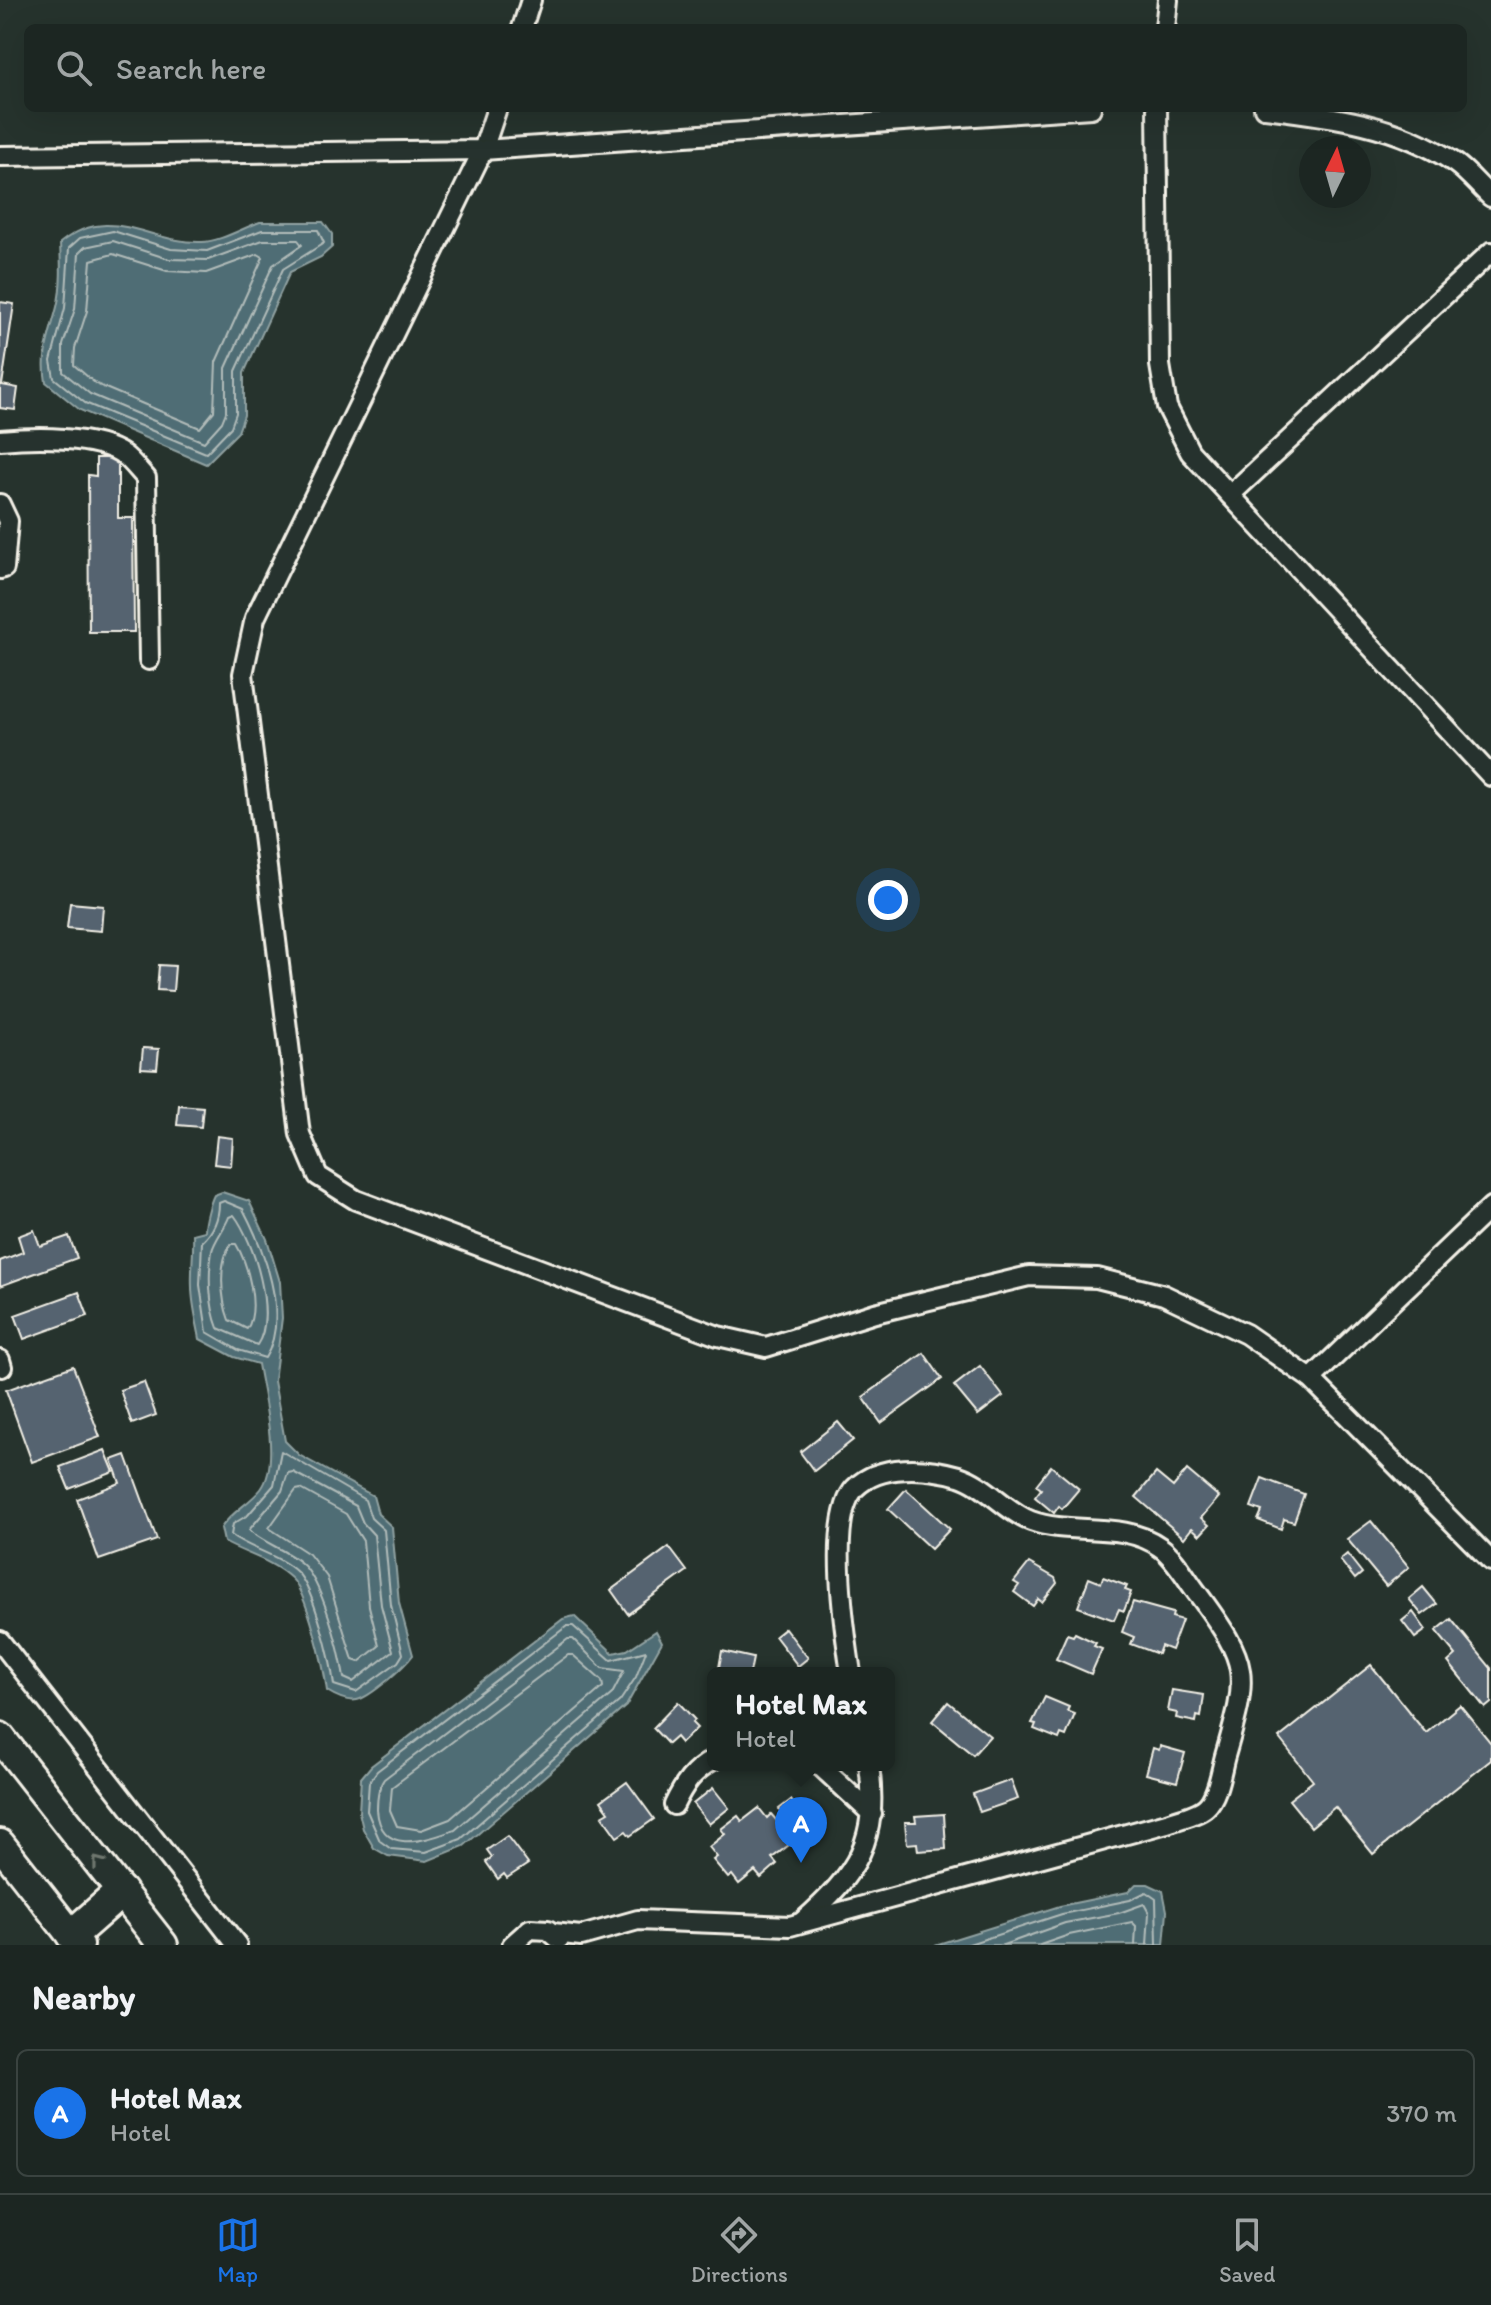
<!DOCTYPE html>
<html lang="en">
<head>
<meta charset="utf-8">
<style>
  :root { --surface:#1c2622; --page:#29322f; --text:#f1f3f6; --muted:#a0a5a5; --line:#3a4340; --accent:#1a73e8 }
  body { margin:0; font-family:Itim,sans-serif; background:var(--page); color:var(--text) }
  .compass { position:absolute; left:1299px; top:136px; width:72px; height:72px; border-radius:50%; background:var(--surface); box-shadow:0 8px 32px #0002; rotate:5deg }
  .you { position:absolute; left:888px; top:900px; width:28px; height:28px; margin:-20px; border:6px solid #fff; border-radius:50%; background:#1a73e8; box-shadow:0 0 0 12px #1a73e833 }
  .badge { display:grid; place-items:center; width:52px; height:52px; border-radius:50%; background:var(--accent); color:#fff; font-size:26px; font-weight:700 }
  .pin { position:absolute; translate:-50% -66px; filter:drop-shadow(0 2px 4px #0008) }
  .pin::after { content:''; position:absolute; top:42px; width:28px; height:24px; background:inherit; clip-path:polygon(0 0,100% 0,50% 100%) }
  .popup { position:absolute; left:707px; top:1667px; width:188px; height:104px; box-sizing:border-box; display:grid; place-content:center; border-radius:12px; background:var(--surface); filter:drop-shadow(0 2px 6px #0005); font-size:26px; white-space:nowrap; color:var(--muted) }
  .popup b { font-size:30px; color:var(--text) }
  .popup::after { content:''; position:absolute; left:50%; top:100%; margin-left:-16px; border:16px solid transparent; border-top-color:var(--surface) }
  .list { margin:0; padding:0; list-style:none }
  h2 { display:flex; justify-content:space-between; align-items:center; height:104px; margin:0; padding:0 32px; font-size:34px }
  h2 small { font-size:26px; font-weight:400; color:var(--muted) }
  .list li { display:grid; grid-template-columns:52px 1fr auto; gap:24px; align-items:center; box-sizing:border-box; height:128px; margin:0 16px 16px; padding:0 16px; border:2px solid var(--line); border-radius:12px }
  .list b { display:block; font-size:30px; white-space:nowrap }
  .list p { margin:0; font-size:26px; white-space:nowrap; color:var(--muted) }
  .list em { font-size:26px; font-style:normal; color:var(--muted) }
  .icon { flex:none; width:44px; height:44px; fill:none; stroke:currentColor; stroke-width:2; stroke-linecap:round; stroke-linejoin:round }
  .map { position:relative; flex:none; width:1491px; height:1945px; overflow:hidden }
  .search { position:absolute; background:var(--surface); box-shadow:0 8px 32px #0002; left:24px; right:24px; top:24px; height:88px; display:flex; align-items:center; gap:20px; box-sizing:border-box; padding:0 28px; border-radius:12px; color:var(--muted); font-size:30px }
  .sheet { height:248px; background:var(--surface) }
  nav { display:flex; justify-content:space-around; align-items:center; box-sizing:border-box; height:112px; border-top:2px solid var(--line); background:var(--surface); font-size:22px; color:var(--muted) }
  nav a { display:grid; justify-items:center; gap:4px }
  nav .on { color:var(--accent) }
  .map>svg:first-child { display:block }
</style>
</head>
<body>
<div class="map">
<svg width="1491" height="1945" viewBox="0 0 1491 1945">
  <rect width="100%" height="100%" fill="#26332d"/>
  <filter id="ink" filterUnits="userSpaceOnUse"><feTurbulence type="fractalNoise" baseFrequency=".0125" numOctaves="2"/><feDisplacementMap in="SourceGraphic" scale="16" xChannelSelector="R" yChannelSelector="G"/><feConvolveMatrix kernelMatrix="1 2 1 2 8 2 1 2 1" color-interpolation-filters="sRGB"/></filter>
  <g filter="url(#ink)">
    <g fill="#4f6d74" stroke="#91a2a2" stroke-width="2">
      <path d="M260,222H323L332,234V247L321,257L290,272L244,373V415L238,432L206,464L80,410L46,382C41,353 50,335 57,307C62,287 61,264 60,243C111,202 148,244 202,242C219,242 243,228 260,222Z"/>
      <path d="M222,1192L249,1201L267,1239L280,1282L282,1318L274,1381L285,1441L299,1455L373,1496L378,1514L392,1527L399,1603L413,1655C405,1666 371,1697 357,1700C347,1702 335,1696 327,1691C324,1667 307,1592 291,1578C272,1560 245,1554 224,1542L221,1528C231,1512 249,1504 261,1489C281,1463 263,1396 258,1364L234,1357L200,1339C197,1322 192,1304 192,1287C191,1269 194,1252 193,1234L205,1231C205,1222 210,1203 214,1195Z"/>
      <path d="M574,1616L613,1653L627,1650L656,1631L662,1642L626,1706L464,1846L427,1861L388,1856L374,1848L363,1829L359,1812L361,1778L371,1766L563,1619Z"/>
      <path d="M1136,1884H1148L1163,1891L1167,1911L1164,1945H935L1060,1906L1128,1892Z"/>
    </g>
    <g fill="none" stroke-linecap="round" stroke-linejoin="round">
      <g stroke="#b2bcba" stroke-width="2">
        <path d="M262,230H318L324,243L283,269L236,371V413L231,427L206,453L85,403L54,378L51,361L65,308L69,248L80,238L113,231L171,249L207,251Z"/>
        <path d="M263,240H298L302,245L273,265L226,368V412L222,422L204,442L90,394L63,372V345L75,309L79,253L85,247L113,241L169,259L208,260Z"/>
        <path d="M113,254L167,271L206,273L258,254L263,257L216,362L214,411L200,428L96,384L74,365L75,348L87,311L91,260Z"/>
        <path d="M224,1201L243,1209C263,1247 291,1316 265,1358L238,1350L207,1332L200,1285L202,1242C213,1232 219,1220 219,1203Z"/>
        <path d="M234,1215C254,1241 277,1316 257,1345L218,1328C209,1305 208,1274 212,1251C214,1241 225,1228 229,1217Z"/>
        <path d="M231,1244H236C248,1264 260,1309 247,1329L229,1320C221,1299 218,1262 231,1244Z"/>
        <path d="M281,1451L365,1500L371,1518L384,1530L391,1605L403,1654L398,1662L356,1692L334,1685C331,1660 314,1589 297,1572C279,1555 250,1549 231,1535L233,1524L248,1515L274,1485Z"/>
        <path d="M293,1472L356,1506L363,1523L374,1535L381,1605L393,1651L353,1682L344,1678C340,1651 322,1580 301,1563C286,1550 264,1543 249,1530L282,1491L288,1473Z"/>
        <path d="M301,1489L346,1514L363,1541L369,1606L379,1646L359,1662L353,1660L327,1577L309,1554L269,1528L296,1490Z"/>
        <path d="M567,1626H573L611,1660L646,1651L636,1677L620,1701L461,1839L426,1852L391,1849L380,1841L367,1811L369,1782L377,1771Z"/>
        <path d="M568,1639H573L602,1668L624,1671L612,1694L455,1830C428,1839 381,1858 377,1810C377,1799 378,1787 384,1779Z"/>
        <path d="M568,1655H573L602,1681L603,1687L450,1819L421,1830L397,1826L390,1810L392,1787Z"/>
        <path d="M966,1945L1062,1914L1130,1900L1146,1892L1156,1899L1157,1945"/>
        <path d="M1003,1945L1065,1923L1119,1913L1144,1904L1149,1913L1147,1945"/>
        <path d="M1040,1945L1069,1935L1132,1922L1136,1926L1135,1945"/>
      </g>
    </g>
    <g fill="#546370" stroke="#f4f1e8" stroke-width="2">
      <path d="M0,302L14,304L2,385L18,388L15,410L0,408Z"/>
      <path d="M96,458H118V518H133L134,632H89L88,475L96,476Z"/>
      <path d="M70,903L103,906L101,931L67,928Z"/>
      <path d="M159,965L175,966L173,991L157,990Z"/>
      <path d="M143,1048L159,1049L157,1069L141,1068Z"/>
      <path d="M179,1105L203,1107L201,1127L177,1125Z"/>
      <path d="M217,1136L233,1138L231,1166L214,1164Z"/>
      <path d="M34,1230L40,1246L69,1236L77,1258L0,1286V1261L23,1252L18,1236Z"/>
      <path d="M79,1292L88,1316L24,1339L15,1315Z"/>
      <path d="M924,1353L942,1379L881,1423L863,1397Z"/>
      <path d="M73,1366L100,1437L32,1462L6,1390Z"/>
      <path d="M980,1366L1003,1396L978,1415L954,1386Z"/>
      <path d="M144,1382L156,1415L132,1424L120,1390Z"/>
      <path d="M838,1422L853,1440L814,1471L800,1452Z"/>
      <path d="M105,1450L114,1472L69,1489L60,1467Z"/>
      <path d="M126,1455L157,1540L99,1560L77,1499L120,1483L112,1460Z"/>
      <path d="M1051,1466L1079,1489L1062,1509L1059,1506L1054,1513L1035,1497L1041,1489L1036,1485Z"/>
      <path d="M1187,1470L1219,1497L1201,1518L1209,1525L1200,1535L1192,1528L1184,1538L1136,1497L1156,1473L1173,1487Z"/>
      <path d="M1262,1478L1304,1494L1294,1522L1284,1519L1281,1529L1258,1520L1262,1511L1251,1507Z"/>
      <path d="M906,1489L950,1529L931,1549L888,1509Z"/>
      <path d="M1371,1521L1409,1567L1386,1586L1347,1539Z"/>
      <path d="M669,1547L687,1571L628,1614L611,1590Z"/>
      <path d="M1347,1554L1362,1573L1355,1579L1340,1560Z"/>
      <path d="M1029,1563L1055,1578L1057,1583L1042,1602L1038,1599L1033,1606L1014,1592L1019,1585L1014,1582Z"/>
      <path d="M1103,1577L1127,1586L1125,1590L1131,1592L1124,1611L1119,1609L1114,1620L1078,1607L1089,1578L1101,1583Z"/>
      <path d="M1423,1587L1437,1604L1422,1615L1409,1599Z"/>
      <path d="M1133,1602L1173,1613L1172,1617L1182,1620L1171,1650L1161,1646L1158,1654L1131,1644L1134,1637L1122,1632Z"/>
      <path d="M1413,1612L1426,1630L1415,1638L1402,1621Z"/>
      <path d="M1451,1619L1491,1668V1703L1485,1708L1448,1662L1456,1655L1436,1631Z"/>
      <path d="M785,1628L808,1658L798,1666L775,1636Z"/>
      <path d="M1075,1633L1096,1643L1094,1646L1102,1649L1091,1674L1056,1659L1067,1634L1073,1636Z"/>
      <path d="M722,1651L753,1658L750,1673H718Z"/>
      <path d="M1371,1665L1426,1733L1460,1705L1491,1743V1760L1373,1854L1335,1807L1311,1827L1289,1800L1313,1781L1279,1738Z"/>
      <path d="M1172,1690L1204,1695L1201,1717L1197,1716L1196,1722L1176,1718L1177,1713L1168,1711Z"/>
      <path d="M1045,1697L1069,1707L1067,1711L1075,1714L1066,1736L1061,1734L1059,1739L1034,1729L1036,1724L1032,1723Z"/>
      <path d="M678,1702L695,1720L692,1723L697,1728L681,1743L676,1737L668,1744L653,1728Z"/>
      <path d="M948,1702L990,1736L973,1755L932,1721Z"/>
      <path d="M1160,1746L1185,1753L1177,1782L1146,1774L1153,1748L1159,1750Z"/>
      <path d="M1011,1780L1018,1799L980,1812L973,1794Z"/>
      <path d="M627,1782L654,1819L630,1836L626,1831L617,1837L602,1816L609,1812L601,1801Z"/>
      <path d="M713,1788L729,1808L709,1824L693,1804Z"/>
      <path d="M791,1800L803,1816L790,1825L779,1809Z"/>
      <path d="M759,1808L767,1818L771,1814L785,1830L780,1834L789,1845L772,1858L777,1864L761,1878L755,1871L739,1884L732,1875L728,1878L713,1860L717,1857L709,1847L725,1834L721,1829L738,1816L742,1821Z"/>
      <path d="M944,1814L946,1849L918,1851L917,1843L907,1844L905,1822H916L915,1816Z"/>
      <path d="M507,1836L528,1864L507,1878L504,1874L498,1879L486,1862L492,1857L487,1850Z"/>
    </g>
    <g fill="none" stroke-linecap="round" stroke-linejoin="round">
      <g stroke="#f4f1e8" stroke-width="24">
        <g id="minor">
          <path d="M522,28L531,0"/>
          <path d="M1165,28L1168,0"/>
          <path d="M497,108L483,150L255,618L243,674L300,1134L318,1176L356,1200L718,1336L766,1347L875,1313L1029,1276L1097,1278L1164,1295L1246,1334L1311,1379L1491,1561"/>
          <path d="M1157,108L1160,365L1167,407L1190,452L1491,776"/>
          <path d="M1264,108C1330,116 1398,124 1455,163C1468,172 1479,186 1491,197"/>
          <path d="M0,156L483,150L1091,108"/>
          <path d="M0,440C33,437 96,435 124,455C132,461 139,471 146,478L149,660"/>
          <path d="M1230,495L1491,252"/>
          <path d="M0,504L8,521L4,568L0,569"/>
          <path d="M0,1360L2,1367"/>
          <path d="M1311,1379L1491,1207"/>
          <path d="M0,1641L237,1945"/>
          <path d="M819,1765L872,1814"/>
          <path d="M674,1805C684,1784 693,1771 713,1760"/>
          <path d="M802,1922C858,1872 879,1841 869,1765"/>
          <path d="M553,1933L581,1936L638,1920L790,1926L1167,1823C1178,1819 1197,1815 1206,1807C1218,1796 1221,1770 1225,1756C1249,1673 1250,1665 1198,1594C1187,1580 1175,1557 1160,1547C1123,1520 1072,1536 1031,1521C1007,1512 985,1484 959,1476C927,1467 880,1463 855,1488C827,1518 845,1634 851,1673"/>
          <path d="M512,1945L530,1929L548,1930L559,1939"/>
        </g>
      </g>
      <g stroke="#f4f1e8" stroke-width="34">
        <g id="primary">
          <path d="M0,1737L163,1945"/>
          <path d="M0,1844L79,1945"/>
        </g>
      </g>
      <g stroke="#f4f1e8" stroke-width="36">
        <path id="trunk" d="M72,1935L121,1892"/>
      </g>
      <use href="#minor" stroke="#26332d" stroke-width="18"/>
      <use href="#primary" stroke="#26332d" stroke-width="28"/>
      <use href="#trunk" stroke="#26332d" stroke-width="30"/>
    </g>
    <defs><path id="oneway-chevron" d="M-2-3.5L2.5 0L-2 3.5" fill="none" stroke-width="1.6" stroke-linecap="round" stroke-linejoin="round" transform="scale(2)"/></defs>
    <use stroke="#6e766e" href="#oneway-chevron" transform="translate(98 1862) rotate(-128)"/>
  </g>
</svg>
<svg class="compass" viewBox="-18 -18 36 36"><path d="M0-13l5 13h-10z" fill="#e53935"/><path d="M0 13l5-13h-10z" fill="#a0a5a5"/></svg>
<div class="you"></div>
<div class="pin badge" style="left:801px;top:1863px">A</div>
<div class="popup"><b>Hotel Max</b>Hotel</div>
<div class="search"><svg class="icon" aria-label="search" viewBox="0 0 24 24"><circle cx="10" cy="10" r="6"/><path d="M15 15l6 6"/></svg>Search here</div>
</div>
<section class="sheet">
<h2>Nearby<small></small></h2>
<ul class="list">
<li><span class="badge">A</span><div><b>Hotel Max</b><p>Hotel</p></div><em>370 m</em></li>
</ul>
</section>
<nav>
<a class="on"><svg class="icon" aria-label="map" viewBox="0 0 24 24"><path d="M3 6l6-2 6 2 6-2v14l-6 2-6-2-6 2zM9 4v14M15 6v14"/></svg>Map</a>
<a><svg class="icon" aria-label="directions" viewBox="0 0 24 24"><path d="M12 3l9 9-9 9-9-9zM9 14v-3h6M13 9l2 2-2 2"/></svg>Directions</a>
<a><svg class="icon" aria-label="saved" viewBox="0 0 24 24"><path d="M7 4h10v16l-5-4-5 4z"/></svg>Saved</a>
</nav>
</body>
</html>
